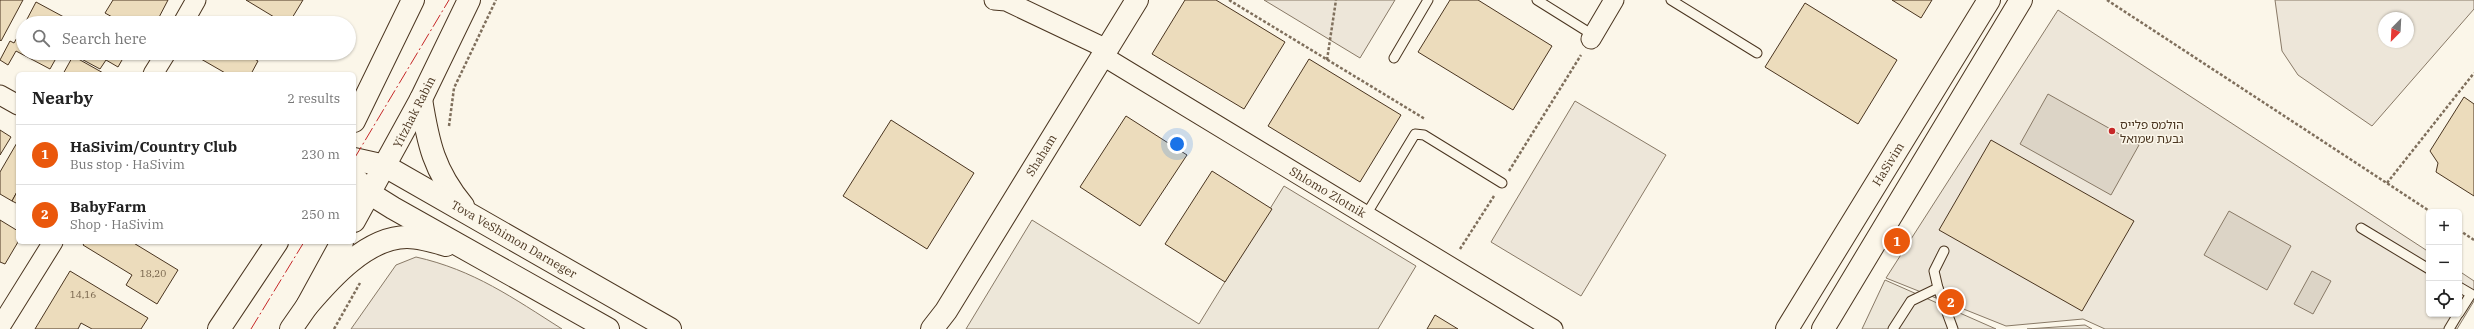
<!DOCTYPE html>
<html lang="en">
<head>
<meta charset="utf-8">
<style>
  :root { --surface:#fff; --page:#f2f2f2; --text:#222; --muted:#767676; --line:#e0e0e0; --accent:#ea580c }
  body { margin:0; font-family:"IBM Plex Serif","Noto Sans Hebrew",serif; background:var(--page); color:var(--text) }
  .controls { position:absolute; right:12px; bottom:12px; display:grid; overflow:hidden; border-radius:6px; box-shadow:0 1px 3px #0004 }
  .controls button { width:36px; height:36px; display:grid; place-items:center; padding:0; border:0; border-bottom:1px solid var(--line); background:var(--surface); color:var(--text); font:20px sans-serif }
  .compass { position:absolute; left:2378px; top:12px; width:36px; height:36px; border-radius:50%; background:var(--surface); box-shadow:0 1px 3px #0004; rotate:204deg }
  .you { position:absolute; left:1177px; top:144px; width:14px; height:14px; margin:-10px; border:3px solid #fff; border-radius:50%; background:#1a73e8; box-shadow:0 0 0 6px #1a73e833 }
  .badge { display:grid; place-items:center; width:26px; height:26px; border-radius:50%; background:var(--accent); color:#fff; font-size:13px; font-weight:700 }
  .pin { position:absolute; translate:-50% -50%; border:2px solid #fff; box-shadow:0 1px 4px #0006 }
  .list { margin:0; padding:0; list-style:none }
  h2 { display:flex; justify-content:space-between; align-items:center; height:52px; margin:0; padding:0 16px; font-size:17px }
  h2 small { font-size:13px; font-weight:400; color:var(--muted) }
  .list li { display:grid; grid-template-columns:26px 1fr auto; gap:12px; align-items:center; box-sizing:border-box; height:60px; padding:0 16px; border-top:1px solid var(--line) }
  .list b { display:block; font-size:15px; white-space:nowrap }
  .list p { margin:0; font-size:13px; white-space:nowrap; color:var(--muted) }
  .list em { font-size:13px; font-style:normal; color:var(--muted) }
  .icon { flex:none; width:22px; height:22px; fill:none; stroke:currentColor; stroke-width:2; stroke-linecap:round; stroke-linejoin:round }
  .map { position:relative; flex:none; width:2474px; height:329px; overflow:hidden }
  .search { position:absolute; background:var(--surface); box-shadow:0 1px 3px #0004; left:16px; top:16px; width:340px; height:44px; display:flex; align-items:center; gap:10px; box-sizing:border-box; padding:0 14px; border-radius:22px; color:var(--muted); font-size:15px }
  .panel { position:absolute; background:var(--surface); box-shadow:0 1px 3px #0004; left:16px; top:72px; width:340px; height:172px; border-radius:6px }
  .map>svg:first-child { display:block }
</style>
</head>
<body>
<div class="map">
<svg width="2474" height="329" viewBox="0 0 2474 329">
  <rect width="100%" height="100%" fill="#fbf6e9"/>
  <g fill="#ede6d9" stroke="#887966" fill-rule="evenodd">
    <path d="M1264,0H1395L1360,58Z"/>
    <path d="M2275,0H2474V9L2372,126L2298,75L2282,51ZM2384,18H2408V42H2384Z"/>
    <path d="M2058,10L2429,252V314H2459V271L2474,281V301L2457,329H2105L2083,319L2006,326L1886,278Z"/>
    <path d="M1575,101L1666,155L1581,296L1491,242Z"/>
    <path d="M416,257C474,270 513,298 562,329H351L396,265Z"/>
  </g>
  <g fill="#ede7d9" stroke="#887966">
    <path d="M1284,186L1416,266L1378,329H966L1032,220L1199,324Z"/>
    <path d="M1885,280L1996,329H1862Z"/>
    <path d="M2085,325L2092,329H2027Z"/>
  </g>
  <g fill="#dcd4c6" stroke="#887966">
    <path d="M2048,94L2139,145L2111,195L2020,144Z"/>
    <path d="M2229,211L2291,246L2267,290L2204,255Z"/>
    <path d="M2312,271L2331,281L2313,314L2294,304Z"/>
  </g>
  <g fill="#ecdcbc" stroke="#4a3520">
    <path d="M0,0H23L1,41L0,40Z"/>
    <path d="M113,0H168L156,23H111L114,18L105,13Z"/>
    <path d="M246,0H303L289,23H284Z"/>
    <path d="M1185,0H1216L1285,42L1244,109L1152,54Z"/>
    <path d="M1450,0H1478L1552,46L1513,110L1418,52Z"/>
    <path d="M1892,0H1932L1921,18Z"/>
    <path d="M36,2L75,23H25Z"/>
    <path d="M1805,3L1897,60L1858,124L1765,67Z"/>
    <path d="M23,27V53H59L50,69L16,51L8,65L0,60L10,41L14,43Z"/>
    <path d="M75,53H126L118,67L106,60L100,69L74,55Z"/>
    <path d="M205,53H244L258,61L251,74H227L201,59Z"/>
    <path d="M73,56L105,74H63Z"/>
    <path d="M1309,59L1401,115L1360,182L1268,126Z"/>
    <path d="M2464,97L2474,104V196L2436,172L2438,163L2430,151Z"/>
    <path d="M1126,116L1187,155L1140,226L1080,187Z"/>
    <path d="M891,120L974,173L927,249L843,196Z"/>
    <path d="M0,130L11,137L0,155Z"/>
    <path d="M1991,140L2134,221L2082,311L1939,230Z"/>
    <path d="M18,141V190L12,201L0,194V172Z"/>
    <path d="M1212,171L1272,209L1225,282L1165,244Z"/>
    <path d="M18,190V204L12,201Z"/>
    <path d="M0,220L18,231V242L5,264L0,262Z"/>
    <path d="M85,242H132L178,270L157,304L126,285L132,275L83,245Z"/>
    <path d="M70,271L148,318L141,329H92L81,323L78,329H35Z"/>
    <path d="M1435,315L1458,329H1427Z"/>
  </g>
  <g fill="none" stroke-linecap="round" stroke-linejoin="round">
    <g stroke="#4a3520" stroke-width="11">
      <g id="lane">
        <path d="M1537,0L1593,35"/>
        <path d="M1671,0L1757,53"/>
        <path d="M1394,58L1428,0"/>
        <path d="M1366,215L1415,134L1424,135L1502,183"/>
        <path d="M2361,228L2429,269"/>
        <path d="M1944,251L1934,271L1938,288L1953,329"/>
        <path d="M2459,287L2471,294L2459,313"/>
        <path d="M1893,329L1911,301L1938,288"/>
        <path d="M2449,329L2458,314"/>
      </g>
    </g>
    <g stroke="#4a3520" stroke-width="21">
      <g id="street">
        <path d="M994,0L1006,1L1107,49"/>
        <path d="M183,23L196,0"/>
        <path d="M1591,39L1614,0"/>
        <path d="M1103,56L1553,329"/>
        <path d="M153,74L166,53"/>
        <path d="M0,95L18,105"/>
        <path d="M0,327L53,242"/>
      </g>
    </g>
    <g stroke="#4a3520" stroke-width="24">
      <g id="secondary">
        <path d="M421,99C428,143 434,171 463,206"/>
        <path d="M354,121L413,0"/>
        <path d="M354,159L385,166L670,329"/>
        <path d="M354,177L369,193L393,208L608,329"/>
        <path d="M354,221L421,99L469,0"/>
        <path d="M307,306C330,279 367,237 407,237C420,237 433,241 446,245"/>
        <path d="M219,329L277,242"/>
        <path d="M291,329L307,306L342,242"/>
        <path d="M932,329L946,311L1137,0"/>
        <path d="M1787,329L1989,0"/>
        <path d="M1823,329L2021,0"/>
      </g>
    </g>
    <g stroke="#7f6f5c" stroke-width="2.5" stroke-dasharray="3 2" stroke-linecap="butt">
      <path d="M1229,0L1425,119"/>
      <path d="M2107,0L2431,212"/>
      <path d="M1327,60L1336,0"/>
      <path d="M449,126L454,88L496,0"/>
      <path d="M1509,171L1581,55"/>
      <path d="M2387,183L2474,73"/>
      <path d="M2459,230L2474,240"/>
      <path d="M1460,249L1494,196"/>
      <path d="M334,329L360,283"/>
    </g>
    <use href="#lane" stroke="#fbf6e9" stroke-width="9"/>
    <use href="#street" stroke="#fbf6e9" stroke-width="19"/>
    <use href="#secondary" stroke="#fbf6e9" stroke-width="22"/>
    <g stroke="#c62828" stroke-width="1" stroke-dasharray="14 3 2 3" stroke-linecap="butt">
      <path d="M354,159L449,0"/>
      <path d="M251,329L304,242"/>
    </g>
  </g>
  <circle fill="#c62828" stroke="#fbf6e9" stroke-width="1.5" cx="2112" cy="131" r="4"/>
  <g text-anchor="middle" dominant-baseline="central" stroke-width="3" stroke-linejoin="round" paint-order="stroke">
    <g font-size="10" fill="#725f47">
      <text x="153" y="273">18,20</text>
      <text x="83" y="294">14,16</text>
    </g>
    <g font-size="12" fill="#4a3520" stroke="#fbf6e9">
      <text transform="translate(414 112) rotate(-63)">Yitzhak Rabin</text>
      <text transform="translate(1041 155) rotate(-58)">Shaham</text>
      <text transform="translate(1888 164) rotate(-58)">HaSivim</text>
      <text transform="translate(1328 192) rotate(31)">Shlomo Zlotnik</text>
      <text transform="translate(514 239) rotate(30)">Tova VeShimon Darneger</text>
    </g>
    <g font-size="12" fill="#4a3520" stroke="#fbf6e9" text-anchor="start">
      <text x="2120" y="124">הולמס פלייס<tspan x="2120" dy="14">גבעת שמואל</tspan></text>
    </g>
  </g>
</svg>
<div class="controls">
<button>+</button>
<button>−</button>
<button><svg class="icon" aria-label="locate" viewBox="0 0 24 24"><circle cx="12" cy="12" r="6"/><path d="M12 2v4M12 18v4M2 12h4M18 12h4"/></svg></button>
</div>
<svg class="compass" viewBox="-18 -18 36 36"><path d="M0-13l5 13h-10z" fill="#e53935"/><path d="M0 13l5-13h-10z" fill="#767676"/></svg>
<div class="you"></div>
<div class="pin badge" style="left:1897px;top:241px">1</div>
<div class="pin badge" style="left:1951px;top:302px">2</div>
<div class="search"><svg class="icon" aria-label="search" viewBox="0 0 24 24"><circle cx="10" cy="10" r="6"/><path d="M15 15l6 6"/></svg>Search here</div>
<section class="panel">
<h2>Nearby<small>2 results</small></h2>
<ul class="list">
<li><span class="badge">1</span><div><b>HaSivim/Country Club</b><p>Bus stop · HaSivim</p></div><em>230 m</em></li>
<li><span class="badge">2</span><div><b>BabyFarm</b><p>Shop · HaSivim</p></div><em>250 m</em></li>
</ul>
</section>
</div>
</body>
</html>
